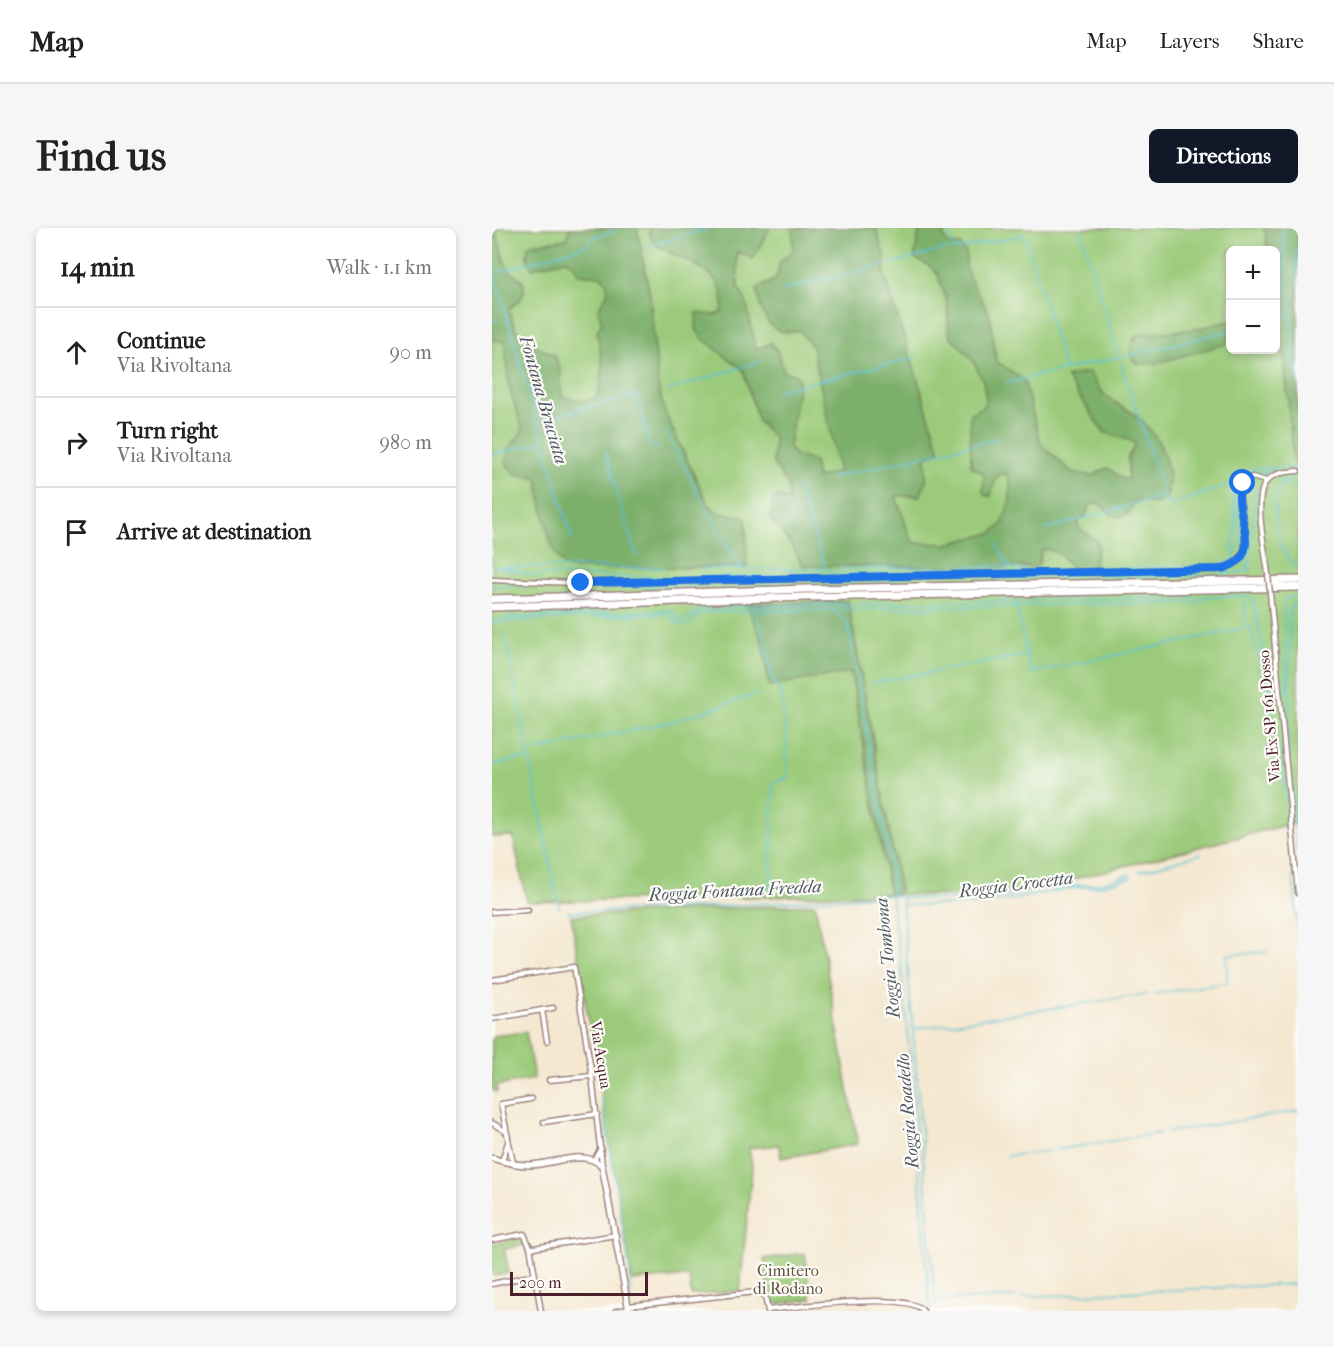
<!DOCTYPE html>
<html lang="en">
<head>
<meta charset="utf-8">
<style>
  :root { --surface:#fff; --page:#f6f6f6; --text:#202124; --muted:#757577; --line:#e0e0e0; --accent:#111827 }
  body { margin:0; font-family:"IM FELL French Canon",serif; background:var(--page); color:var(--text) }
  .controls { position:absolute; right:18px; top:18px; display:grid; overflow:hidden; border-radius:9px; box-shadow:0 3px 9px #0003 }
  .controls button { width:54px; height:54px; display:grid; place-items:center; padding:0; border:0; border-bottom:2px solid var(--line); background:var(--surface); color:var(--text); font:30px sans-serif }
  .scale { position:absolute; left:18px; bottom:15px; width:138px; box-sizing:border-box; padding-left:6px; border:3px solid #4a1f2b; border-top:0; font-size:16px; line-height:21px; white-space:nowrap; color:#4a1f2b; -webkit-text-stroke:4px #fdfcf7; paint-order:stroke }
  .stop { position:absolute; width:18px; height:18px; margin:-14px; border:4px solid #1a73e8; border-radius:50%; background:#fff }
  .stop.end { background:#1a73e8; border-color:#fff; box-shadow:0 2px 6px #0008 }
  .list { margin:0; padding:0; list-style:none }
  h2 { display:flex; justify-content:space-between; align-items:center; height:78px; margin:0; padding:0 24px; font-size:26px }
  h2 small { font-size:20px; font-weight:400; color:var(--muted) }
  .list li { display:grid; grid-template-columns:39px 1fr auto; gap:18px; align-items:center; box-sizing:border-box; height:90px; padding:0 24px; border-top:2px solid var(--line) }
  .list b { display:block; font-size:22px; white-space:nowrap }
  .list p { margin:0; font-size:20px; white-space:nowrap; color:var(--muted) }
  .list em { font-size:20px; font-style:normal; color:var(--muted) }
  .icon { flex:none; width:33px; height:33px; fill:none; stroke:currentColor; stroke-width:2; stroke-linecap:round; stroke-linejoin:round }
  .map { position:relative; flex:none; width:806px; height:1083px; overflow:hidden; border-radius:9px }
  header { display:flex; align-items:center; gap:36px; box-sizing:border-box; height:84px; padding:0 30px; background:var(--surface); border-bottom:2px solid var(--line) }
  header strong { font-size:28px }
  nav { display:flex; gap:33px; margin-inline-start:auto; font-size:21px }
  .intro { display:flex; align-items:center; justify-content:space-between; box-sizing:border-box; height:144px; padding:0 36px }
  h1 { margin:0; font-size:42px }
  .button { padding:15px 27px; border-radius:9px; background:var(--accent); color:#fff; font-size:21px; font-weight:700 }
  main { display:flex; gap:36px; padding:0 36px }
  aside { flex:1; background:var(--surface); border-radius:9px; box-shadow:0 3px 9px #0003 }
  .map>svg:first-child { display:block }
</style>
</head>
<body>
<header>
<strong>Map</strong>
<nav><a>Map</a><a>Layers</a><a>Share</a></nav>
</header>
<div class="intro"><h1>Find us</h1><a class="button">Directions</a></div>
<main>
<aside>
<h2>14 min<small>Walk · 1.1 km</small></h2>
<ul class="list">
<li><svg class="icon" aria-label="ahead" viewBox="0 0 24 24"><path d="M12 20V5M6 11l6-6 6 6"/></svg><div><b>Continue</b><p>Via Rivoltana</p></div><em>90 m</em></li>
<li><svg class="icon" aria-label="right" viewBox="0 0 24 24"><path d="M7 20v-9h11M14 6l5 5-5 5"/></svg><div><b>Turn right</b><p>Via Rivoltana</p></div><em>980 m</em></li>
<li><svg class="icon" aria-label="arrive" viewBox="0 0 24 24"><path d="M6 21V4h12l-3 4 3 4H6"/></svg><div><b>Arrive at destination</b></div></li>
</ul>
</aside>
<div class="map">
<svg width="806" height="1083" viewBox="0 0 806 1083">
  <rect width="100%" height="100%" fill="#fdfcf7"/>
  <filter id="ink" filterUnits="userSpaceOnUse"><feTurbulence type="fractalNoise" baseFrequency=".0167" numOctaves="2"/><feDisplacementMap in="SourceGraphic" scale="12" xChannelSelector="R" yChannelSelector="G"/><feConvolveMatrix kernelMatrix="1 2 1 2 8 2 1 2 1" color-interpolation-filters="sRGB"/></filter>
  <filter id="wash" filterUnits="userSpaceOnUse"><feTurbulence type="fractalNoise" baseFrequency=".008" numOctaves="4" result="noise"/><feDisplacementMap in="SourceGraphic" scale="24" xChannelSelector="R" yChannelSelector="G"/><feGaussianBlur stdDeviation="1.35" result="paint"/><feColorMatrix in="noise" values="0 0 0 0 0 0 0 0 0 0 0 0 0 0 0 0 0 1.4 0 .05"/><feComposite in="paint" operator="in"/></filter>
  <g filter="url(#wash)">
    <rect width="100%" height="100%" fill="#f4e8d1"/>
    <g fill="#9bcb7a" stroke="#727552" stroke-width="1.5" fill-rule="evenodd">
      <path d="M0,0H806V594L542,661L478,668L395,666L35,674L21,608L0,609ZM738,22H784V122H738Z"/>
      <path d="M323,676L366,916L289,930L287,917L257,920L260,939L248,1063L199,1067L197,1048L140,1053L79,688Z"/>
      <path d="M34,804L42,851L4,858L5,864L0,862V812L2,808Z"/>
      <path d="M30,1010L32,1017L12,1021L17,1045L1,1048L0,1016Z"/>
      <path d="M313,1025L319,1071L278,1077L272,1031Z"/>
    </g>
    <g fill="#7caf6a" stroke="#63674a" stroke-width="1.5">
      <path d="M0,0H3C7,12 9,25 14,37C20,52 40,47 29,71L17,81C25,115 35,114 63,127L69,144L70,168L91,173L105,169C114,141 109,130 105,103L110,96L106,82C111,68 123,66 110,48L86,46L82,37L74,32L40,40L35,30L36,17L74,11L78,0H145L158,67L167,163L173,185L216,276L226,285L250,288L254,292L255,339L77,341C55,332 50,270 45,250L23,246L13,234L17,221L31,202L17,159L13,116L10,113L0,112Z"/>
      <path d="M158,0H278L261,31L245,23L246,59L254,73L264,121L279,115L285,122L292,144L304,147L307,151L297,219L302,226L322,234L325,250L347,243L320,118L308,103C301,102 295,106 288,103C273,99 266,75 265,61L284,51L288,33L301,23V0H384L393,30L392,45L448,223L434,229V253L428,268H404L418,309L423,315L454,316L500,305L511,295L518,271V257L515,247L509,245L503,251L499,268H494L491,264L492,246L479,238L478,186L491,179L494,171L491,153L480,131L457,107L455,75L446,47L438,38L422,30L428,0H449L455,16L468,17L474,24V40L478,51L498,87L504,133L532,152L549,217L580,244L600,248L615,240L631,251H636V229L643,217L642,214L612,204L574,149L597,144C602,152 607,161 613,167C623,177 638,181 648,191C669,209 683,244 674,271L662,276L644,272L636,286C621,293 618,284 608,276H599L594,287L585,295C588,306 602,306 607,317L601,338L604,346L584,345L569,327L556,321L549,323L547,337L542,339L311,338L301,319L278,290L281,271L287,268L298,273L295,256L281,235L282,210L266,193L251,142L211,111L204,101L205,85L223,87L230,84C241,25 151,34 158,0Z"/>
      <path d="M772,0H806V237H802L791,118L784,107V22H776Z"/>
      <path d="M738,93V115L665,135L646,136L640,131C638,121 638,111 648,106L704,101Z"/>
      <path d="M356,373L408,663L397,664L359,444L277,458L271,415L255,376Z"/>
    </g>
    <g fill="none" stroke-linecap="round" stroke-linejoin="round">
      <g stroke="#5ac3d5" stroke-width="1.5">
        <path d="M455,0L462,22L532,7L573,142"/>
        <path d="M790,0L806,153"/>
        <path d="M151,20L217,0"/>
        <path d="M804,22L806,56"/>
        <path d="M400,35L455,21"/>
        <path d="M0,39L80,311"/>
        <path d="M3,45L95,17L102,9L123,3"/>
        <path d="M291,62L393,36"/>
        <path d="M784,92L799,88"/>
        <path d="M0,93L6,91"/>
        <path d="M633,128L738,103"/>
        <path d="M629,136L676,278L741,255"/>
        <path d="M514,155L627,129L588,0"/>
        <path d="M177,162L269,133"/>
        <path d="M283,163L423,130"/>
        <path d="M50,191L145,167L158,219H168"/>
        <path d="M174,204L230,310L250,341"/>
        <path d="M114,225L141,319L146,328"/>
        <path d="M0,227L49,214"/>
        <path d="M787,249L797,259L806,258"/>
        <path d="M337,250L508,210"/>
        <path d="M305,257L334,341L341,344"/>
        <path d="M554,301L671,268"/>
        <path d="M504,315L516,337"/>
        <path d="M743,326L739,320L744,302L740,264L745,251L761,241L806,239"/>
        <path d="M753,329C762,306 744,273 754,257L760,254L764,259L757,343"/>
        <path d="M753,332L755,342"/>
        <path d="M0,338L40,347L171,349"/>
        <path d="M9,339L173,340"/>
        <path d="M208,341H332"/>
        <path d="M344,341L514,338"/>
        <path d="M584,341L722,338L739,333L749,313L743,261L755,247L784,243"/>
        <path d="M805,342L788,317L782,275L791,254L806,251"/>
        <path d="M211,349L513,343L518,338L523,342H534"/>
        <path d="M0,358L147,359L720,347L755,343"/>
        <path d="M753,373L754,398"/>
        <path d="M524,375L539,445L758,399L768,434L772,440L783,508L790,527L799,630"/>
        <path d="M261,384L270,401L281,454L289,464L294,508L295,550L281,555L279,652L276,662"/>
        <path d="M342,384L356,395L398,636L401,686L409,733L420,851L438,1083"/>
        <path d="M10,390L179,382C188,398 197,392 205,381L258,378L758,368L761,372L785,485"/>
        <path d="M0,394L174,385C184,395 196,406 206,386L218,384L713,374"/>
        <path d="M12,402L67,680"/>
        <path d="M379,455L534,427"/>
        <path d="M795,465L792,372L797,369H806"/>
        <path d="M796,513L799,417L798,382L805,370"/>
        <path d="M796,520L806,626"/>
        <path d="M41,523L182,493L265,466"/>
        <path d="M0,537L34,530"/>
        <path d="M800,637L806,700"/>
        <path d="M648,643L709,626"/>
        <path d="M412,677H489L585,659L608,658L639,649"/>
        <path d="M76,684L185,681L399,667L410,669"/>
        <path d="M662,766L735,755V727L775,724"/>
        <path d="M422,801L655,766"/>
        <path d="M110,870L138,1044V1068"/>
        <path d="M677,904L806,883"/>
        <path d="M564,922L668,905"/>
        <path d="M515,928L558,923"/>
        <path d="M528,1069L806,1056"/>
        <path d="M443,1073L410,670L492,672L562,659L606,656L638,646"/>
        <path d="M441,1077L447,1072L524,1069"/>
      </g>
    </g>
  </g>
  <g filter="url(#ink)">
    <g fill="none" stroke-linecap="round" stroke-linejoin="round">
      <g stroke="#9f847e" stroke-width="7">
        <g id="minor">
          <path d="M776,346C774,325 760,268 775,253C783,244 795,244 806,243"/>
          <path d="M0,352L83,355L209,353L727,341C775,331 742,287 748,258L760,249L774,253"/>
          <path d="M778,365L806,665"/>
          <path d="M0,684L36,682"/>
          <path d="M0,752L82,739L100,848L110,937"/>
          <path d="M50,782L55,813"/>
          <path d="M0,791L61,780"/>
          <path d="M57,852L100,848"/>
          <path d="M52,894L105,886"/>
          <path d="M0,895L13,903"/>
          <path d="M102,932L109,920"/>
          <path d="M10,933L16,914"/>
          <path d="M21,935L9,876L39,871"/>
          <path d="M0,1012L32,1006L38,1019L41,1020L124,1007"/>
          <path d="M38,1019L49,1083"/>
          <path d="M0,1056L42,1047"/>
          <path d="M136,1078L264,1064L273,1068L276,1083"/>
          <path d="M276,1082C302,1079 418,1063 431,1083"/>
          <path d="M124,1083L136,1081"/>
        </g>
      </g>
      <g stroke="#9f847e" stroke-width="8">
        <path id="tertiary" d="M0,930C12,934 25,937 37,937C60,937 92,920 110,938L137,1083"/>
      </g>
      <g stroke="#9f847e" stroke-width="10">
        <g id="trunk">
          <path d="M0,371L315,361L806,352"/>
          <path d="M0,379L314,369L806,359"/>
        </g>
      </g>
      <use href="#minor" stroke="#fff" stroke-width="4"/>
      <use href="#tertiary" stroke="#fff" stroke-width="5"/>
      <use href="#trunk" stroke="#fff" stroke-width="7"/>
      <g stroke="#9f847e" stroke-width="7" stroke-linecap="butt">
        <path id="minor-bridge" d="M776,346L778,365"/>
      </g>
      <use href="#minor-bridge" stroke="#fff" stroke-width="4"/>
    </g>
  </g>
  <g fill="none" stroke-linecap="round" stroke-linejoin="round" filter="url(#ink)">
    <path stroke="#1a73e8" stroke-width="8" d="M89,355L729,341C780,328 734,279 751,255"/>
  </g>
  <g text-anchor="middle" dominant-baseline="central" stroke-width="4.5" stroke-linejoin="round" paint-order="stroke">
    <g font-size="16" fill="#4a1f2b" stroke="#fdfcf7">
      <text transform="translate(777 488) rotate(-95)">Via Ex SP 161 Dosso</text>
      <text transform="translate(109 827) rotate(81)">Via Acqua</text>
    </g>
    <g font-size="16" fill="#625343" stroke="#fdfcf7">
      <text x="296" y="1042">Cimitero<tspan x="296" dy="18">di Rodano</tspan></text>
    </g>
    <g font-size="18" font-style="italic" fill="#505866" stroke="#fdfcf7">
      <text transform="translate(51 172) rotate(74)">Fontana Bruciata</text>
      <text transform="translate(524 657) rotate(-7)">Roggia Crocetta</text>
      <text transform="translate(243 663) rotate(-3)">Roggia Fontana Fredda</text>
      <text transform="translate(396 730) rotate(-96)">Roggia Tombona</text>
      <text transform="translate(416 883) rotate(-95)">Roggia Roadello</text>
    </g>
  </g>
</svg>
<div class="controls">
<button>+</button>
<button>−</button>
</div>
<div class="scale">200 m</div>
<div class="stop" style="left:751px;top:255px"></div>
<div class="stop end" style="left:89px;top:355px"></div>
</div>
</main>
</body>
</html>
